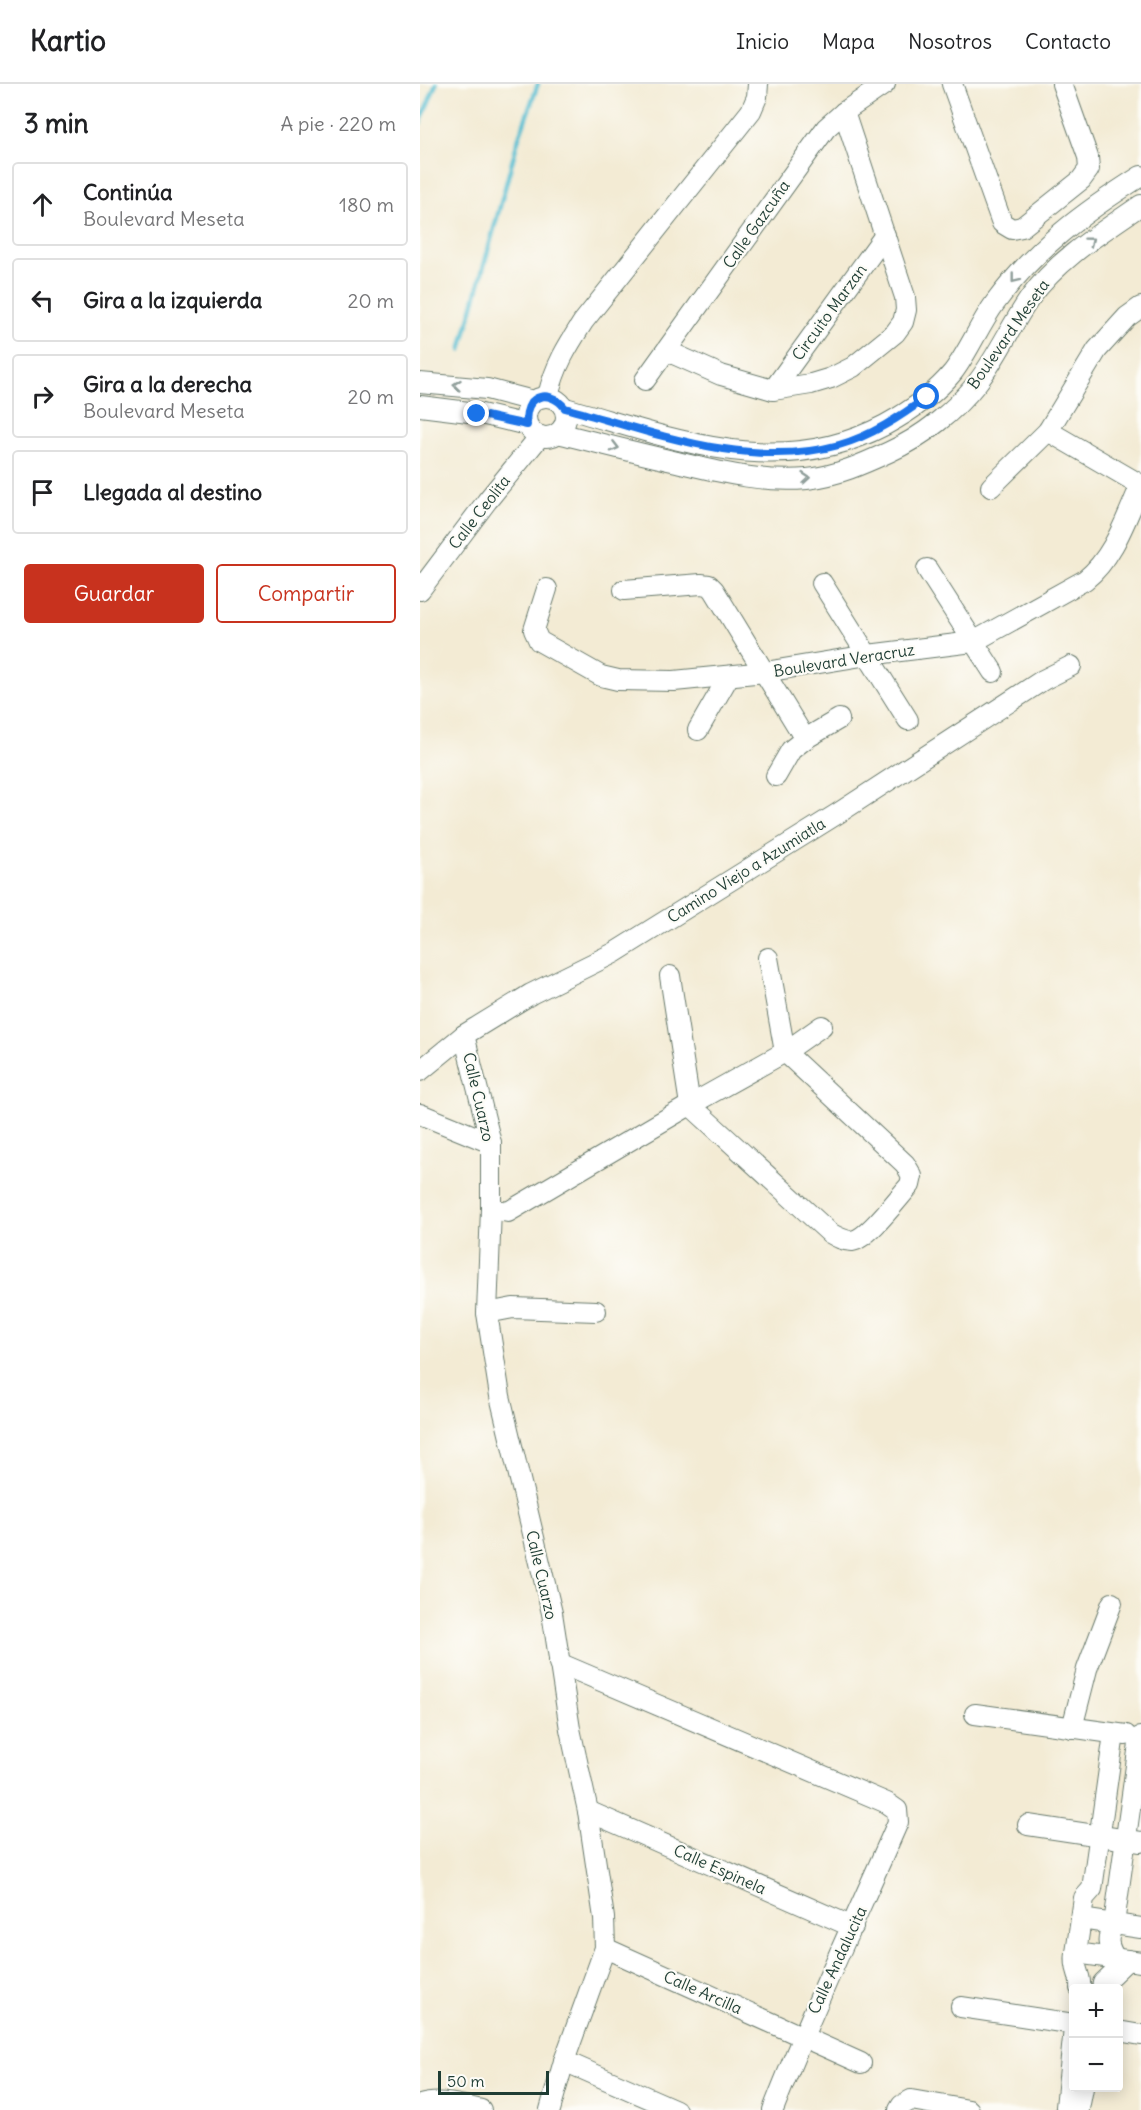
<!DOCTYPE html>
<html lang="es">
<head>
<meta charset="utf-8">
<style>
  :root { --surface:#fff; --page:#f6f6f6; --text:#202124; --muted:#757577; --line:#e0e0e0; --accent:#c8321e }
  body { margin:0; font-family:Delius,sans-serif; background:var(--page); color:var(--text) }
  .controls { position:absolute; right:18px; bottom:18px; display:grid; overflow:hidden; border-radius:6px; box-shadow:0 3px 15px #0003 }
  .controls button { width:54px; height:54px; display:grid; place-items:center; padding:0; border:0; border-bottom:2px solid var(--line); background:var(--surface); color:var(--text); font:30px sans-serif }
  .scale { position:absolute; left:18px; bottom:15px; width:111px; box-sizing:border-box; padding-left:6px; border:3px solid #1f3d34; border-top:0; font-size:16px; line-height:21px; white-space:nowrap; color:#1f3d34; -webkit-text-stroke:4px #fdfcf7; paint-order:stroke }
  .stop { position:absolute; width:18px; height:18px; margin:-14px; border:4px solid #1a73e8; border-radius:50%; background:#fff }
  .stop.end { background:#1a73e8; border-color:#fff; box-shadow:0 2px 6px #0008 }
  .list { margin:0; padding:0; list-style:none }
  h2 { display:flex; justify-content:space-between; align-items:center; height:78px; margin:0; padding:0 24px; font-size:26px }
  h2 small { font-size:20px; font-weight:400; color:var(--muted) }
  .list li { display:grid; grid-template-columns:39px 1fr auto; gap:18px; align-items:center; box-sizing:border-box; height:84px; margin:0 12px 12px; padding:0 12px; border:2px solid var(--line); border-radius:6px }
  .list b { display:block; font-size:22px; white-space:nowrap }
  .list p { margin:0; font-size:20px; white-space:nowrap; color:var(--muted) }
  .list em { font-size:20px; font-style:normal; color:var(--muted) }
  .actions { display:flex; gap:12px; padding:18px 24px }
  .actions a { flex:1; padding:14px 0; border:2px solid var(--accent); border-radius:6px; text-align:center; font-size:21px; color:var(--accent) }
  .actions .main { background:var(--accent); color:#fff }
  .icon { flex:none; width:33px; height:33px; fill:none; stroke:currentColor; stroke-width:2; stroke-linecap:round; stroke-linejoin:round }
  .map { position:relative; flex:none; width:721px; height:2026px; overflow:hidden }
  header { display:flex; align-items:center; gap:36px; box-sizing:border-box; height:84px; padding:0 30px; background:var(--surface); border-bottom:2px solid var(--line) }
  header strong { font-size:28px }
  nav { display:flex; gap:33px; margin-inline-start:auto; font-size:21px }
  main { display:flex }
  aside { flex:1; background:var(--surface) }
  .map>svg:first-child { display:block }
</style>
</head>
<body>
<header>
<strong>Kartio</strong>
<nav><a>Inicio</a><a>Mapa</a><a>Nosotros</a><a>Contacto</a></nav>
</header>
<main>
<aside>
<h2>3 min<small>A pie · 220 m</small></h2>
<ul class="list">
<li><svg class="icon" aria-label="ahead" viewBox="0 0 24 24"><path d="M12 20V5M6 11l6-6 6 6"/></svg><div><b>Continúa</b><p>Boulevard Meseta</p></div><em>180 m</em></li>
<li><svg class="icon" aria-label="left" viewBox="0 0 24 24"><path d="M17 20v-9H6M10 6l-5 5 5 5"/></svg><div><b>Gira a la izquierda</b></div><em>20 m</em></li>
<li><svg class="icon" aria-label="right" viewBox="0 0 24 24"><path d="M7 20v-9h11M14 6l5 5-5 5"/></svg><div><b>Gira a la derecha</b><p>Boulevard Meseta</p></div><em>20 m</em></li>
<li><svg class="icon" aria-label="arrive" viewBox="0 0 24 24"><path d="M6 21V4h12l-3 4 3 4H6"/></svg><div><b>Llegada al destino</b></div></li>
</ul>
<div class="actions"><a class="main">Guardar</a><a>Compartir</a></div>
</aside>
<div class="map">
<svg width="721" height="2026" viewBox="0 0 721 2026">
  <rect width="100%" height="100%" fill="#fdfcf7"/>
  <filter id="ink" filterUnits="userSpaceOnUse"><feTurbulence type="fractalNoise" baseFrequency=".0167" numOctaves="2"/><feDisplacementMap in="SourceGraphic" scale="12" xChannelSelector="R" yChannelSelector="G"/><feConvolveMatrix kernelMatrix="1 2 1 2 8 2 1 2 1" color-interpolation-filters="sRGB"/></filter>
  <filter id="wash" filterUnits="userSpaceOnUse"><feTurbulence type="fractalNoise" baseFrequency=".008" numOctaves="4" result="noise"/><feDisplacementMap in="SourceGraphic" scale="24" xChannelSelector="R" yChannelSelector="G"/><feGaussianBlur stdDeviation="1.35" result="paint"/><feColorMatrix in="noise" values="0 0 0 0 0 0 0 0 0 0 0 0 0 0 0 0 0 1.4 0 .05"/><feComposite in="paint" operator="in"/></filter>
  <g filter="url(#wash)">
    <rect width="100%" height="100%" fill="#f3ebd4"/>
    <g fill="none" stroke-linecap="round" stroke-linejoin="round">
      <g stroke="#55bed1" stroke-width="4.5">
        <path d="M0,39L16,0"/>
        <path d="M41,266L98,56L118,0"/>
      </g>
    </g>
  </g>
  <g filter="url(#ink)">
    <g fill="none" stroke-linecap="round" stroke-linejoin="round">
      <g stroke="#697a6c" stroke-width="22">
        <g id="minor">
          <path d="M532,0L582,139L592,145L602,143L661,96L669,85L668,73L642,0"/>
          <path d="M247,267L301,291L353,306L391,300L411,294L433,283L475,249L483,238L486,226L485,213L424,28"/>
          <path d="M225,296L406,44L424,28L465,0"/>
          <path d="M0,299L67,305L113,317"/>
          <path d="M353,306L465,151"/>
          <path d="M128,312C135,282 147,263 163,238L331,27L337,13L338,0"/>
          <circle cx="126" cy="333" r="20"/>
          <path d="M0,322L57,329L107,341"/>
          <path d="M145,324C254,354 357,398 465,341C489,328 515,310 533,288C549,267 559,241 575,219C615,164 664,128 721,92"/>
          <path d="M628,347L721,401"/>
          <path d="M138,349C178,359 217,369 257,378C300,388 342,399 387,395C416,392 443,380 469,368C502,353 534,328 557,299C578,272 591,241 610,214C638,175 682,148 721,121"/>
          <path d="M571,403L628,347L677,266L707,233L721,223"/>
          <path d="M507,485L573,588"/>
          <path d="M402,499L488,636"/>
          <path d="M127,505L114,546L119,557L181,592L198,596L254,597L345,588L448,571L553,558L665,496C694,473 706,434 721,401"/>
          <path d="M0,506L67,417L120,352"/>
          <path d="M204,506L281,500L289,501L294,506L385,655L371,666L356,692"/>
          <path d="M278,646L309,592"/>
          <path d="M385,655L419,635"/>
          <path d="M250,892L270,1021L410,1149C417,1153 424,1157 432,1157C448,1155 478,1114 490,1101L492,1092L485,1080L365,968L348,874"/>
          <path d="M44,951L71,1059V1125L67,1229L80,1312L132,1529L150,1645L168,1727L184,1834L185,1864L144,1977L130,2026"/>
          <path d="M0,987L44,951L111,910L194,869L417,730L623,596L651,582"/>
          <path d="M0,1030L71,1059"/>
          <path d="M71,1125L88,1128L270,1021L365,968L402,942"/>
          <path d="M67,1229L93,1224L176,1227"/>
          <path d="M139,1579L467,1719L477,1726L478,1738C436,1834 391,1928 353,2026"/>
          <path d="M555,1630L706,1651"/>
          <path d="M652,1644L667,1585L692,1519"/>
          <path d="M168,1727L433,1843"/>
          <path d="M608,1741L721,1758"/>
          <path d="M661,1835L664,1814L672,1805L694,1650"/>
          <path d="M721,1844L661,1835L656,1869L721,1878"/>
          <path d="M185,1864L441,1979"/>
          <path d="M656,1869C653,1887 662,1890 660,1904"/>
          <path d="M696,1875C687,1862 686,1854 694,1840L720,1653"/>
          <path d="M682,1904L683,1899L707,1876"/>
          <path d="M541,1923L654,1940"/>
          <path d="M698,1947L721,1951"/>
          <path d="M144,1977L256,2026"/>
          <path d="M0,2021C20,2015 42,2021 61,2026"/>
          <path d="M646,2023L654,1944"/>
          <path d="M659,2025L663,2004"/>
          <path d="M479,2026L482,2021L491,2016L549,2026"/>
        </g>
      </g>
      <use href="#minor" stroke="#fff" stroke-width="20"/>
    </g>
    <defs><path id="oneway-chevron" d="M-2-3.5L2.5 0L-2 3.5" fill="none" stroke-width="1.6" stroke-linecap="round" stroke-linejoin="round" transform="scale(1.5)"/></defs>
    <g stroke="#8f9e9a">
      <use href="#oneway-chevron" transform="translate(670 157) rotate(-37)"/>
      <use href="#oneway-chevron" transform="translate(595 195) rotate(128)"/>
      <use href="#oneway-chevron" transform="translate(37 301) rotate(-174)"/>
      <use href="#oneway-chevron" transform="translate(195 363) rotate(14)"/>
      <use href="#oneway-chevron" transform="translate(386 394) rotate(-5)"/>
    </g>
  </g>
  <g fill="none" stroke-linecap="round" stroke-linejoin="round" filter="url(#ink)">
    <path stroke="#1a73e8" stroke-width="8" d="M57,330L107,341C102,313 128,302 145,324C232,348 328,386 419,361C451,352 480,333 507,313"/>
  </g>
  <g text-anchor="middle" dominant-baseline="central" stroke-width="4.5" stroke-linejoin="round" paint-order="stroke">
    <g font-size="16" fill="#1f3d34" stroke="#fdfcf7">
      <text transform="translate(336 140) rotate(-55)">Calle Gazcuña</text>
      <text transform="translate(409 228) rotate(-54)">Circuito Marzan</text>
      <text transform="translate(588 250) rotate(-55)">Boulevard Meseta</text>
      <text transform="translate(59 428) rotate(-52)">Calle Ceolita</text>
      <text transform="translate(424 576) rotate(-9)">Boulevard Veracruz</text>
      <text transform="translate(326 786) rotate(-32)">Camino Viejo a Azumiatla</text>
      <text transform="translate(59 1013) rotate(77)">Calle Cuarzo</text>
      <text transform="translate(122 1491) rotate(77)">Calle Cuarzo</text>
      <text transform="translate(300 1785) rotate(24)">Calle Espinela</text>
      <text transform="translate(417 1876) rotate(-65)">Calle Andalucita</text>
      <text transform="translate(283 1908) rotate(24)">Calle Arcilla</text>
    </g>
  </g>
</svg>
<div class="controls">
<button>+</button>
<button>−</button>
</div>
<div class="scale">50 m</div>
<div class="stop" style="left:507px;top:313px"></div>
<div class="stop end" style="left:57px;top:330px"></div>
</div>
</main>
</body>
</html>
